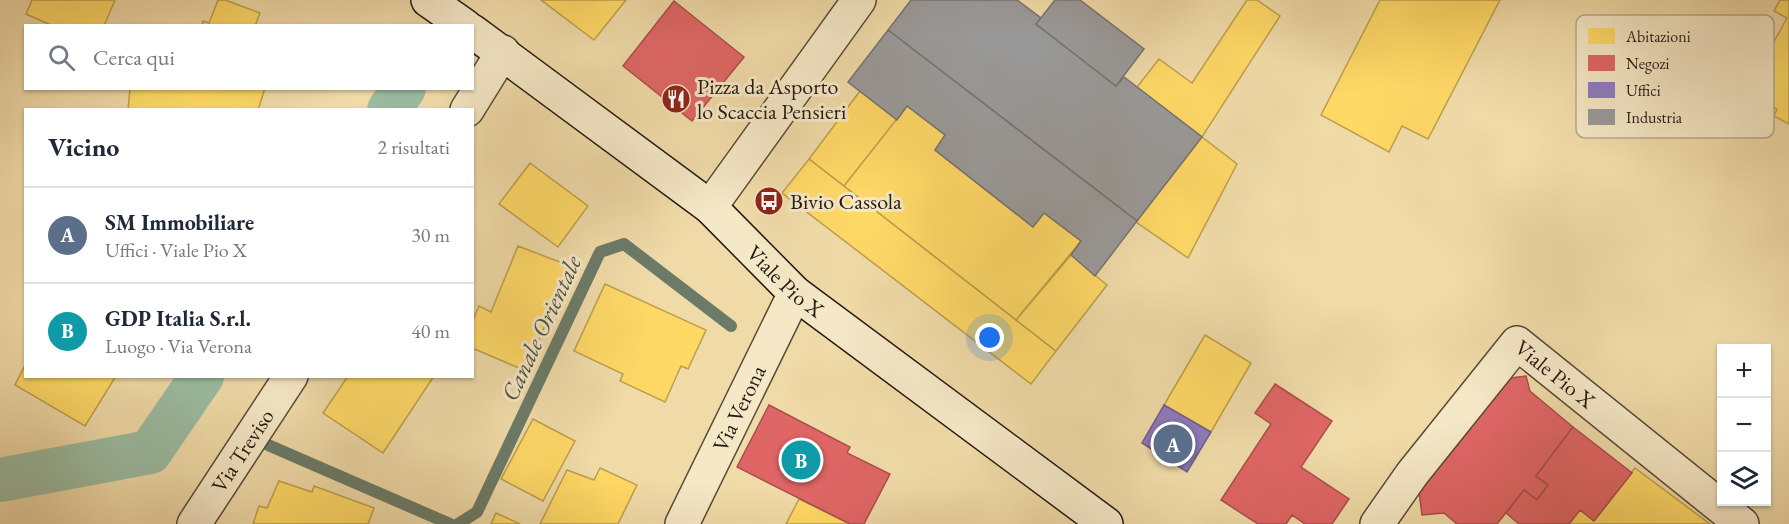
<!DOCTYPE html>
<html lang="it">
<head>
<meta charset="utf-8">
<style>
  :root { --surface:#fff; --page:#f2f2f3; --text:#1f2937; --muted:#747a83; --line:#e0e1e3; --accent:#b45309 }
  body { margin:0; font-family:"EB Garamond",serif; background:var(--page); color:var(--text) }
  .controls { position:absolute; right:18px; bottom:18px; display:grid; overflow:hidden; border-radius:0px; box-shadow:0 2px 4px #0004 }
  .controls button { width:54px; height:54px; display:grid; place-items:center; padding:0; border:0; border-bottom:2px solid var(--line); background:var(--surface); color:var(--text); font:30px sans-serif }
  .you { position:absolute; left:990px; top:338px; width:21px; height:21px; margin:-15px; border:4px solid #fff; border-radius:50%; background:#1a73e8; box-shadow:0 0 0 9px #1a73e833 }
  .badge { display:grid; place-items:center; width:39px; height:39px; border-radius:50%; background:var(--accent); color:#fff; font-size:20px; font-weight:700 }
  .pin { position:absolute; translate:-50% -50%; border:3px solid #fff; box-shadow:0 2px 6px #0006 }
  .list { margin:0; padding:0; list-style:none }
  h2 { display:flex; justify-content:space-between; align-items:center; height:78px; margin:0; padding:0 24px; font-size:26px }
  h2 small { font-size:20px; font-weight:400; color:var(--muted) }
  .list li { display:grid; grid-template-columns:39px 1fr auto; gap:18px; align-items:center; box-sizing:border-box; height:96px; padding:0 24px; border-top:2px solid var(--line) }
  .list b { display:block; font-size:22px; white-space:nowrap }
  .list p { margin:0; font-size:20px; white-space:nowrap; color:var(--muted) }
  .list em { font-size:20px; font-style:normal; color:var(--muted) }
  .icon { flex:none; width:33px; height:33px; fill:none; stroke:currentColor; stroke-width:2; stroke-linecap:round; stroke-linejoin:round }
  .map { position:relative; flex:none; width:1789px; height:524px; overflow:hidden }
  .search { position:absolute; background:var(--surface); box-shadow:0 2px 4px #0004; left:24px; top:24px; width:450px; height:66px; display:flex; align-items:center; gap:15px; box-sizing:border-box; padding:0 21px; border-radius:0px; color:var(--muted); font-size:22px }
  .panel { position:absolute; background:var(--surface); box-shadow:0 2px 4px #0004; left:24px; top:108px; width:450px; height:270px; border-radius:0px }
  .map>svg:first-child { display:block }
</style>
</head>
<body>
<div class="map">
<svg width="1789" height="524" viewBox="0 0 1789 524">
  <rect width="100%" height="100%" fill="#f0dba8"/>
  <filter id="stains"><feTurbulence type="fractalNoise" baseFrequency=".00333" numOctaves="4"/><feColorMatrix values="0 0 0 0 .2 0 0 0 0 .09 0 0 0 0 .02 0 0 0 .5 -.17"/></filter>
  <radialGradient id="worn" r=".72"><stop offset=".6" stop-color="#630" stop-opacity="0"/><stop offset="1" stop-color="#630" stop-opacity=".3"/></radialGradient>
  <g fill="#ffd966" stroke="#bd9f4d" stroke-width="1.5">
    <path d="M32,0H115L104,26H53L26,14Z"/>
    <path d="M218,0H225L260,13L255,26H202L203,21L209,23Z"/>
    <path d="M541,0H626L594,40Z"/>
    <path d="M1247,0H1257L1280,16L1202,137L1137,87L1159,59L1192,83Z"/>
    <path d="M1380,0H1500L1428,139L1402,126L1389,152L1321,115Z"/>
    <path d="M1780,0H1789V124L1774,116L1777,109L1756,98L1749,112L1723,98L1743,63L1758,71L1787,18L1774,11Z"/>
    <path d="M130,88H265L258,110H128Z"/>
    <path d="M860,91L897,120L844,186L809,159Z"/>
    <path d="M907,106L945,135L935,150L1033,227L1044,213L1081,241L1016,320L844,186Z"/>
    <path d="M1202,137L1237,164L1188,258L1136,222Z"/>
    <path d="M809,159L1056,351L1031,384L782,193Z"/>
    <path d="M530,163L588,206L558,247L499,204Z"/>
    <path d="M518,246L570,266L526,371L472,348V322L479,306L491,312Z"/>
    <path d="M1071,255L1107,285L1056,351L1016,320Z"/>
    <path d="M605,284L706,330L688,369L681,366L665,402L620,381L623,374L574,351Z"/>
    <path d="M1205,335L1251,363L1211,432L1164,405Z"/>
    <path d="M26,363V376H116L85,426L15,385Z"/>
    <path d="M348,376H434L383,453L323,413Z"/>
    <path d="M533,419L575,441L543,501L501,479Z"/>
    <path d="M600,468L637,485L618,524H540L567,470L594,480Z"/>
    <path d="M1635,468L1710,524H1569L1580,510L1594,521Z"/>
    <path d="M279,481L312,492L314,486L374,508L368,524H253L259,506L267,508Z"/>
    <path d="M799,499L850,524H786Z"/>
    <path d="M496,513L520,524H491Z"/>
  </g>
  <g fill="#e06666" stroke="#a84f4d" stroke-width="1.5">
    <path d="M674,1L744,57L692,121L623,66Z"/>
    <path d="M1526,376L1530,391L1573,427L1536,476L1548,485L1537,500L1524,490L1497,524H1457L1444,513L1422,515L1419,492L1511,378Z"/>
    <path d="M1275,384L1332,421L1301,467L1349,499L1332,524H1305L1292,515L1286,524H1258L1221,500L1271,424L1255,413Z"/>
    <path d="M769,405L850,447L847,453L890,474L864,524H850L737,467Z"/>
    <path d="M1573,427L1632,473L1594,521L1580,510L1569,524H1519L1506,513L1524,490L1537,500L1548,485L1536,476Z"/>
  </g>
  <path fill="#8e7cc3" stroke="#6e5e8e" stroke-width="1.5" d="M1164,405L1211,432L1187,472L1142,443Z"/>
  <g fill="#999" stroke="#767370" stroke-width="1.5">
    <path d="M911,0H1017L1041,18L1036,24L1116,86L1124,77L1202,137L1137,221L888,30Z"/>
    <path d="M1055,0H1080L1144,49L1116,86L1036,24Z"/>
    <path d="M888,30L1137,221L1095,276L1071,255L1081,241L1044,213L1033,227L935,150L945,135L907,106L897,120L848,82Z"/>
  </g>
  <g fill="none" stroke-linecap="round" stroke-linejoin="round">
    <g stroke="#6b7b68" stroke-width="12">
      <path d="M268,445L450,524"/>
      <path d="M458,524L477,512L600,252L624,244L731,326"/>
    </g>
    <g stroke="#9bbca2" stroke-width="44">
      <path d="M389,110L404,88"/>
      <path d="M0,480L150,452L202,376"/>
    </g>
    <g stroke="#574a38" stroke-width="36">
      <g id="street">
        <path d="M467,110L503,52"/>
        <path d="M710,207L859,0"/>
        <path id="s1" d="M194,524L291,376"/>
        <path id="s2" d="M682,524L795,293"/>
        <path id="s3" d="M1377,524L1412,474L1517,343L1742,524"/>
      </g>
    </g>
    <g stroke="#241912" stroke-width="36">
      <g id="secondary">
        <path d="M428,0L465,26"/>
        <path id="s4" d="M472,31L710,207L795,293L1106,524"/>
      </g>
    </g>
    <use href="#street" stroke="#f5e8c6" stroke-width="33"/>
    <use href="#secondary" stroke="#f5e8c6" stroke-width="33"/>
  </g>
  <defs>
    <g id="restaurant-disc" transform="scale(1.5)"><circle r="9.5" fill="#8f2418" stroke="#f5e8c6"/><path d="M-5-6h1v4h1v-4h1v4h1v-4h1v5L-1.5 .5V6h-2V.5L-5-1ZM5-6V6H3V1.5H1.5Q1.5-4 5-6Z" fill="#fff"/></g>
    <g id="bus-disc" transform="scale(1.5)"><circle r="9.5" fill="#8f2418" stroke="#f5e8c6"/><path d="M-5-6H5V4H4V6H2V4H-2V6H-4V4H-5ZM-3.5-4V0h7V-4ZM-3.5 1.2v1.5H-2V1.2ZM2 1.2v1.5H3.5V1.2Z" fill="#fff"/></g>
  </defs>
  <g fill-rule="evenodd">
    <use href="#restaurant-disc" x="676" y="99"/>
    <use href="#bus-disc" x="769" y="201"/>
  </g>
  <g text-anchor="middle" dominant-baseline="central" stroke-width="6" stroke-linejoin="round" paint-order="stroke">
    <g font-size="22" fill="#241912" stroke="#f5e8c6" text-anchor="start">
      <text x="697" y="86">Pizza da Asporto<tspan x="697" dy="25">lo Scaccia Pensieri</tspan></text>
      <text x="790" y="201">Bivio Cassola</text>
    </g>
    <g font-size="22" fill="#241912" stroke="#f5e8c6">
      <text stroke="none"><textPath href="#s4" startOffset="402">Viale Pio X</textPath></text>
      <text stroke="none"><textPath href="#s3" startOffset="278">Viale Pio X</textPath></text>
      <text stroke="none"><textPath href="#s2" startOffset="129">Via Verona</textPath></text>
      <text stroke="none"><textPath href="#s1" startOffset="88">Via Treviso</textPath></text>
    </g>
    <g font-size="24" font-style="italic" fill="#4e5244" stroke="#f5e8c6">
      <text transform="translate(541 328) rotate(-65)">Canale Orientale</text>
    </g>
  </g>
  <rect x="1576" y="15" width="198" height="123" rx="9" fill="#f5e8c6" stroke="#b6aa90" stroke-width="1.5"/>
  <rect x="1588" y="28" width="27" height="16" fill="#ffd966"/>
  <rect x="1588" y="55" width="27" height="16" fill="#e06666"/>
  <rect x="1588" y="82" width="27" height="16" fill="#8e7cc3"/>
  <rect x="1588" y="109" width="27" height="16" fill="#999"/>
  <g font-size="16" fill="#241912">
    <text x="1626" y="42">Abitazioni</text>
    <text x="1626" y="69">Negozi</text>
    <text x="1626" y="96">Uffici</text>
    <text x="1626" y="123">Industria</text>
  </g>
  <rect width="100%" height="100%" filter="url(#stains)"/>
  <rect width="100%" height="100%" fill="url(#worn)"/>
</svg>
<div class="controls">
<button>+</button>
<button>−</button>
<button><svg class="icon" aria-label="layers" viewBox="0 0 24 24"><path d="M12 4l9 5-9 5-9-5zM3 14l9 5 9-5"/></svg></button>
</div>
<div class="you"></div>
<div class="pin badge" style="left:1173px;top:444px;background:#5c6f8a">A</div>
<div class="pin badge" style="left:801px;top:460px;background:#0f9aa8">B</div>
<div class="search"><svg class="icon" aria-label="search" viewBox="0 0 24 24"><circle cx="10" cy="10" r="6"/><path d="M15 15l6 6"/></svg>Cerca qui</div>
<section class="panel">
<h2>Vicino<small>2 risultati</small></h2>
<ul class="list">
<li><span class="badge" style="background:#5c6f8a">A</span><div><b>SM Immobiliare</b><p>Uffici · Viale Pio X</p></div><em>30 m</em></li>
<li><span class="badge" style="background:#0f9aa8">B</span><div><b>GDP Italia S.r.l.</b><p>Luogo · Via Verona</p></div><em>40 m</em></li>
</ul>
</section>
</div>
</body>
</html>
